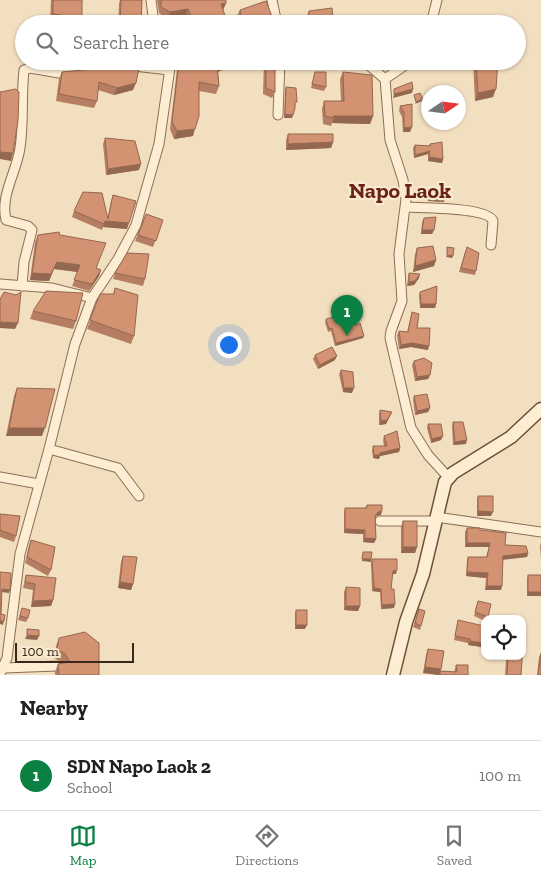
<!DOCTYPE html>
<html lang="en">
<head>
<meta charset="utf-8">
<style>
  :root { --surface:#fff; --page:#f2f2f2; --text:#202124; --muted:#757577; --line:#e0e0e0; --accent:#0b8043 }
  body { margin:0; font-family:"Zilla Slab",serif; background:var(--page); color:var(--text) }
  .controls { position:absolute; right:15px; bottom:15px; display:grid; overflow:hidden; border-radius:10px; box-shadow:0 1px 4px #0004 }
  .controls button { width:45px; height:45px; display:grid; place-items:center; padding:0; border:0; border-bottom:1px solid var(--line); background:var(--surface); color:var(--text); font:25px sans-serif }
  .compass { position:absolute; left:421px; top:85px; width:45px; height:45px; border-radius:50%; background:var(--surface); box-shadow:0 1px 4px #0004; rotate:77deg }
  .scale { position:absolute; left:15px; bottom:12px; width:119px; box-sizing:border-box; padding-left:5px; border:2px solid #3a281c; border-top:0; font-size:14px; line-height:18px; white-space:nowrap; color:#3a281c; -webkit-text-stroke:4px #f8ead0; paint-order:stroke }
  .you { position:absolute; left:228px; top:344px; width:18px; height:18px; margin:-12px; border:4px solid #fff; border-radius:50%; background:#1a73e8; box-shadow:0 0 0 8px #1a73e833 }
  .badge { display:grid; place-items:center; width:32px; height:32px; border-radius:50%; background:var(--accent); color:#fff; font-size:16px; font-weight:700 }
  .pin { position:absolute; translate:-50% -41px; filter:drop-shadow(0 1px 2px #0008) }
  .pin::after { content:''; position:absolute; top:26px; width:18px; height:15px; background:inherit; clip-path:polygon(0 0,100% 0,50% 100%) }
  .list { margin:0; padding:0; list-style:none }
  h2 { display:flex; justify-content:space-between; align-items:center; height:65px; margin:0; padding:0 20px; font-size:21px }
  h2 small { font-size:16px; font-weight:400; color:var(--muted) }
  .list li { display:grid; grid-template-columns:32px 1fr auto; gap:15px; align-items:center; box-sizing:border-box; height:70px; padding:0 20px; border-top:1px solid var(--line) }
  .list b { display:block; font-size:19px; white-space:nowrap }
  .list p { margin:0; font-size:16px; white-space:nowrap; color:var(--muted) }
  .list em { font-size:16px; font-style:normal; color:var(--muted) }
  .icon { flex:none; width:28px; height:28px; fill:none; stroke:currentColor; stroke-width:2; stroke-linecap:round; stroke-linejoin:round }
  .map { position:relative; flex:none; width:541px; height:675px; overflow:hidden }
  .search { position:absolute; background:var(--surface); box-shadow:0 1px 4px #0004; left:15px; right:15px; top:15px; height:55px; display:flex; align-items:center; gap:12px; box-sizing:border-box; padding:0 18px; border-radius:28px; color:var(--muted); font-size:19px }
  .sheet { height:135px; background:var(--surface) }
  nav { display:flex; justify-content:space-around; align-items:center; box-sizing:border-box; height:70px; border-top:1px solid var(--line); background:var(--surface); font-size:14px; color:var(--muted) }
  nav a { display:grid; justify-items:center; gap:2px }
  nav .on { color:var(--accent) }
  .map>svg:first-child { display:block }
</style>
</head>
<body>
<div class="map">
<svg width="541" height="675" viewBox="0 0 541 675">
  <rect width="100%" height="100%" fill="#f2dfbf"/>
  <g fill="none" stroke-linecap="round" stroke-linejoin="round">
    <g stroke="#8c6f56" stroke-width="11">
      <g id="street">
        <path d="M151,0L154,24"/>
        <path d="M272,0L277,24"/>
        <path d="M431,24L437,0"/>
        <path d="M364,61L385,79L390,140L403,180L406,199L399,254L402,301L391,331L390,338L411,428L428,455L448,477"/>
        <path d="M115,67L134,66L169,70"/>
        <path d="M385,79L411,61"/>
        <path d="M278,115L280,61"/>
        <path d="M406,207C422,208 488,207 493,221L491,245"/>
        <path d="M0,284L52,288L92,298"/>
        <path d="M22,286L24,262L32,230L28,226L6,220C0,195 17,171 20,148C24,123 21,96 24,70L30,68L59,73L90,70"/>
        <path d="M49,449L118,468L139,496"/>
        <path d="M0,477L39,484"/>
        <path d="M436,517L541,532"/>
        <path d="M380,521H435"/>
        <path d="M4,668L57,666"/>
        <path d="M0,674L7,658L20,554L49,449L75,344L92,298L118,259L136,225L159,144L171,61"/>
      </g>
    </g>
    <g stroke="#6e5039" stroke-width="15">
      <path id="secondary" d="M393,675L406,622L423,574L445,482L453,473L511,437L541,409"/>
    </g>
    <use href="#street" stroke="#fcedd3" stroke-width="9"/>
    <use href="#secondary" stroke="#fcedd3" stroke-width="12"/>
  </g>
  <g fill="#b57e62">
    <path d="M51,0H82V18L80,24H60L50,23Z"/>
    <path d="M120,0H142L141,24H118L119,4Z"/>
    <path d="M157,0H226V3L223,10L228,24H189L186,16L167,19L159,13Z"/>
    <path d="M240,10L271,24H239L237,16Z"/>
    <path d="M309,11L333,18L332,22L307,24V16Z"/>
    <path d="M66,61H77L73,65Z"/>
    <path d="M178,61H243L218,72L219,86L216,94L199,91L193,136L174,139L170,129Z"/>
    <path d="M264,61H275V92L272,98L263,94Z"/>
    <path d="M473,61H498L493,97L475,101Z"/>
    <path d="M62,72L133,90L114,95L98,90L97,101L94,108L56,101L59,79Z"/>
    <path d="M315,72L326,87L324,91L311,88Z"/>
    <path d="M343,72L373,116L370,124L332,123L331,126L323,124L322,109L324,101H341L340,79Z"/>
    <path d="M286,87L296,105H295L292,118H284L285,91Z"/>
    <path d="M412,104L410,132H403L402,117L399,111L400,106Z"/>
    <path d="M288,134L333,142L331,148L286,150V140Z"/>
    <path d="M105,138L139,170L106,175L103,144Z"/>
    <path d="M430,144L443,159L442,163L428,161V154L414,158L413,148L415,145L429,146Z"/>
    <path d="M426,189L445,198L444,202L428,201L425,193Z"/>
    <path d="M113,195L127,229L103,227L102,230L72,217L74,211L108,216L111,201Z"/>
    <path d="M146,214L163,220L153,247L135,241Z"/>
    <path d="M424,218L434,230L432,234H421L422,222Z"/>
    <path d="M38,235H60L96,268L101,270L99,276L89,291L72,286L78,272L54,269L49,281L30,280L35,242Z"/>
    <path d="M417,248L436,260L434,266L413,272L415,254Z"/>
    <path d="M465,252L476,271L475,275L459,272Z"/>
    <path d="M115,273L145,279L143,286L113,279Z"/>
    <path d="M409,273L419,278L414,285L407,286L408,277Z"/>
    <path d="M115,288L134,336L131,344L87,329L100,294H113Z"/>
    <path d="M420,292L436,304L435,308H420L419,296Z"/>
    <path d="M33,311L76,321L73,329L30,319Z"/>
    <path d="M412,312L417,328L428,350L411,347L399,349L397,335L399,331L407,332Z"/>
    <path d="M326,319L364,336L363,338L335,346L331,331L328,332L325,322Z"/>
    <path d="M315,355L335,360L318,369L313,359Z"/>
    <path d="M414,361L430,375L428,379L415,381L412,365Z"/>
    <path d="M341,370L352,393L343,392L339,374Z"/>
    <path d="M17,388L42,436H6L14,396Z"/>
    <path d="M414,396L430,408L428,412L415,415L413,400Z"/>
    <path d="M380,410L392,412L386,424L379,425V414Z"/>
    <path d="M453,422L466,444L453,445L452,426Z"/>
    <path d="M428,424L441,440L431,443L427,428Z"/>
    <path d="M384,436L400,448L399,452L380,456L379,459L373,458L372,450L373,446H384L383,440Z"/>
    <path d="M478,496L491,516H477V500Z"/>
    <path d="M367,505L381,515L376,516L375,518L376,539L374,543L363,542V534L344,533V512L345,508H365Z"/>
    <path d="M0,514L16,536L14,542L0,537Z"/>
    <path d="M403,521L417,547L415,553H401V527Z"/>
    <path d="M467,528L480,530L505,545L528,553L527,557L503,559L501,590H485L486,578L466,576L467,561L468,557H486L489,547H465V532Z"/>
    <path d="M31,540L51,570L48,576L25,563L29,546Z"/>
    <path d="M541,542V560L540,546Z"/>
    <path d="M123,556L133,584L131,590L118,588L121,562Z"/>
    <path d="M372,559L396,574H392L391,589L394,608L381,609L380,592L372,591L371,563Z"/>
    <path d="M26,575L53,600L51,606L31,607L33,590L23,588Z"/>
    <path d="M528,575H541V596H527V579Z"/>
    <path d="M346,587L360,606L358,611L344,610V592Z"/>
    <path d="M478,601L488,617L487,619H485V621L474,616Z"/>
    <path d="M22,608L28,618L26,622L18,620Z"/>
    <path d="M419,609L421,626L420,630L413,627Z"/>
    <path d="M296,610L305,629H295V614Z"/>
    <path d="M458,620L482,647L468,645V643L454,640Z"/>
    <path d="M59,638L99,675H55V672L58,664L63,663L54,658L56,646Z"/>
    <path d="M428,649L441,669L440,671L454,672L456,665L468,675H440L423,673L426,655Z"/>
    <path d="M541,653V675H537L539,657Z"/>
    <path d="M507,656H522L521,675H505L506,660Z"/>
  </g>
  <g fill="#946750">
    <path d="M226,3L223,10L218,11L221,4Z"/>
    <path d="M188,9L186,16L167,19L170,12Z"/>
    <path d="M53,14L82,18L80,24H60L50,23Z"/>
    <path d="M333,18L332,22L307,24L308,20Z"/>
    <path d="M273,19L271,24H249Z"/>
    <path d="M91,61H114L90,64Z"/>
    <path d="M227,61H243L214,73L217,65Z"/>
    <path d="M315,63L338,65L337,67L314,65Z"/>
    <path d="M136,83L133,90L114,95L117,88Z"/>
    <path d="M413,89L412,93L393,98L394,94Z"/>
    <path d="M496,89L493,97L475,101L478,93Z"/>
    <path d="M423,99L422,101L415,104L416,102Z"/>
    <path d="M285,114L293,115L292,118H284Z"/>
    <path d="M333,116H373L370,124L332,123L334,118Z"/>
    <path d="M412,127L410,132H403L404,128Z"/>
    <path d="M195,129L193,136L174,139L177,131Z"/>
    <path d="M333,142L331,148L286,150L288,144Z"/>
    <path d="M430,151L428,154L414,158L415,155Z"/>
    <path d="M0,152L13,153L11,161L0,159Z"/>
    <path d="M429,157L443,159L442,163L428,161Z"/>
    <path d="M141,164L139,170L106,175L108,169Z"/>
    <path d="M429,197L445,198L444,202L428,201Z"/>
    <path d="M105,221L129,223L127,229L103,227Z"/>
    <path d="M422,230H434L432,234H421Z"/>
    <path d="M447,255L453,256L452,258L446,257Z"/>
    <path d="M436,260L434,266L413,272L415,266Z"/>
    <path d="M57,262L80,265L78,272L54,269L49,281L30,280L32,273Z"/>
    <path d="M101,270L99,276L89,291L92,284Z"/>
    <path d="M420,274L419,278L414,285L407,286L409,282Z"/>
    <path d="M421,304H436L435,308H420Z"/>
    <path d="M0,322L18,323L15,329L0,328Z"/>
    <path d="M364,336L363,338L335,346L336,343Z"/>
    <path d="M412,343L429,346L428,350L411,347L399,349L401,345Z"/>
    <path d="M337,356L335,360L318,369L320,365Z"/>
    <path d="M430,375L428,379L415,381L417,377Z"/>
    <path d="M344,388H354L352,393L343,392Z"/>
    <path d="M430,408L428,412L415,415L417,411Z"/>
    <path d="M392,412L386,424L379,425L381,421Z"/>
    <path d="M9,428H45L42,436H6Z"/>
    <path d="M443,436L441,440L431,443L432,439Z"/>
    <path d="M467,440L466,444L453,445L455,442Z"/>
    <path d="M400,448L399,452L380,456L379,459L373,458L374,455Z"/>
    <path d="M382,511L381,515L376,516L374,521L378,512Z"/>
    <path d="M478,511L493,512L491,516H477Z"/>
    <path d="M345,529L365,530L363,534L344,533Z"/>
    <path d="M365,538L376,539L374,543L363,542Z"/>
    <path d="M467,543H490L489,547H465Z"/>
    <path d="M403,547H417L415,553H401Z"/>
    <path d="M528,553L527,557L502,560L503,556Z"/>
    <path d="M362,559H371V562L362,561Z"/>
    <path d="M397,570L396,574H391L393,571Z"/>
    <path d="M467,572L488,573L486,578L466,576Z"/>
    <path d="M120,582L133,584L131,590L118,588Z"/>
    <path d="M487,586H502L501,590H485Z"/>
    <path d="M374,588L381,589L380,592L372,591Z"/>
    <path d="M2,589L10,590L9,593L1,592Z"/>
    <path d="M528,592H541V596H527Z"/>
    <path d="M53,600L51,606L31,607L33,601Z"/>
    <path d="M395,604L394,608L381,609L382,605Z"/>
    <path d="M346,606H360L358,611L344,610Z"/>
    <path d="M0,621H4L3,625L0,624Z"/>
    <path d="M296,625H307L305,629H295Z"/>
    <path d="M27,635L39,636L37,640L25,639Z"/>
    <path d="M470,641L483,643L482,647L468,645Z"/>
    <path d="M425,667L441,669L439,675L423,673Z"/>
  </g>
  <g fill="#d39372" stroke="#946750">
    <path d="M53,0H82V18L53,14Z"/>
    <path d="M121,0H142L141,24H120Z"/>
    <path d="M161,0H226V3L221,4L228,24H194L188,9L170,12L161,7Z"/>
    <path d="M266,1L273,19L249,24H242L240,10Z"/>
    <path d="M332,8L333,18L308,20L309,11Z"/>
    <path d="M179,61H227L217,65L219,86L199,82V116L195,129L177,131L172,122Z"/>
    <path d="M266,61H275V92L266,88Z"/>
    <path d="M315,61H338V65L315,63Z"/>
    <path d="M476,61H498L496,89L478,93Z"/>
    <path d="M124,66L139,68L136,83L117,88L99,82L97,101L59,94L62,72Z"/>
    <path d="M315,72H326V87L312,84Z"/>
    <path d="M343,72L372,75L373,116H333L334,118L325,116L324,101H344Z"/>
    <path d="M412,82L413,89L394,94V89Z"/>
    <path d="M286,87L296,88L297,102H295V108L293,115L285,114Z"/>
    <path d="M16,89L19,92L18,121L13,153L0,152V92Z"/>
    <path d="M420,93L423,99L416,102L414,95Z"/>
    <path d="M412,104V127L404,128V112L400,106Z"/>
    <path d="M288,134H333V142L288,144Z"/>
    <path d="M105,138L135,141L141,164L108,169Z"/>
    <path d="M442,142L443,159L429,157L430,151L415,155V145L430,146V144Z"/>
    <path d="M426,189H447L445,198L429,197Z"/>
    <path d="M83,192L102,193L108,219L113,195L136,201L129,223L105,221L104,224L74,211Z"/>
    <path d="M146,214L163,220L156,241L138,235Z"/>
    <path d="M436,217L434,230H422L424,218Z"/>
    <path d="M59,232L60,235L106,243L96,268L101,270L92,284L74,280L80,265L57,262L51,274L32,273L38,235Z"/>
    <path d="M433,246L436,260L415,266L417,248Z"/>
    <path d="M447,247L454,248L453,256L447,255Z"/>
    <path d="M467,247L479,253L476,271L461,268Z"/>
    <path d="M127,253L149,254L145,279L115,273Z"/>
    <path d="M409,273L420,274L415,281L409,282Z"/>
    <path d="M437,286L436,304H421L420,292Z"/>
    <path d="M115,288L138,295L134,336L90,320L100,294H114Z"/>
    <path d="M46,291L83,293L76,321L33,311Z"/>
    <path d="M4,292L16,295L21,292L18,323L0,322V299Z"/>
    <path d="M352,312L356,325L360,323L364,336L336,343L332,328L329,329L326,319Z"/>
    <path d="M412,312L419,314L417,328H430L429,346L412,343L401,345L399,331L408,332Z"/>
    <path d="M332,347L337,356L320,365L315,355Z"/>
    <path d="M424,358L432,363L430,375L417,377L414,361Z"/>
    <path d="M341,370L353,372L354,388H344Z"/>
    <path d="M17,388L55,389L45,428H9Z"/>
    <path d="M427,394L430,408L417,411L414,396Z"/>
    <path d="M380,410L392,412L387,420L381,421Z"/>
    <path d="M453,422H463L467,440L455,442Z"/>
    <path d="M428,424H441L443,436L432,439Z"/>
    <path d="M397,431L400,448L380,453V455H374L373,446H387L384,436Z"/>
    <path d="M478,496H493V512L478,511Z"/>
    <path d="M367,505H382V511L378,512L375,516L376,539L365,538V530L345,529V508H367Z"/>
    <path d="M0,514L20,516L16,536L0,530Z"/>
    <rect x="403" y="521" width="14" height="26"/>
    <path d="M467,528H480V530L506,533L505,545L526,546L528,553L503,556L502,586H487L488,573L467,572L468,557H487L490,543H467Z"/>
    <path d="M31,540L55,547L51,570L27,557Z"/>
    <path d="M363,552H372L371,559H362Z"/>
    <path d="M123,556L137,557L133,584L120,582Z"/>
    <path d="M372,559H397V570L393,571L391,589H394L395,604L382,605L381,589L374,588Z"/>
    <path d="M0,572L11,573L10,590L2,589L1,614L5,615L4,621H0Z"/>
    <path d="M26,575L56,578L53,600L33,601L35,584L25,582Z"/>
    <rect x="528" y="575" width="13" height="17"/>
    <path d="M346,587L360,588V606H346Z"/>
    <path d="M478,601L491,604L488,617L475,612Z"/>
    <path d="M22,608L30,610L28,618L20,616Z"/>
    <path d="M419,609L425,611L421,626L415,623Z"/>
    <rect x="296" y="610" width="11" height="15"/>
    <path d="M458,620L484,626L483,643L470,641V639L455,636Z"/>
    <path d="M27,629L39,630V636L27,635Z"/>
    <path d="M85,632L99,643V675H59L58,664L70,662L65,654L57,649L59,638Z"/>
    <path d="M522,645H523L521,675H507L508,656H522Z"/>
    <path d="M428,649L444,651L441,669L425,667Z"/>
    <path d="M541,653V675H538Z"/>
    <path d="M456,665H468V675H440V671L457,672Z"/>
  </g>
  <g text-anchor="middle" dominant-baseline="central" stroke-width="4.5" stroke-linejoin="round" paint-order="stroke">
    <g font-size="22" font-weight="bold" fill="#6b2317" stroke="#f8ead0">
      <text x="400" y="190">Napo Laok</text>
    </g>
  </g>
</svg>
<div class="controls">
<button><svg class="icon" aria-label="locate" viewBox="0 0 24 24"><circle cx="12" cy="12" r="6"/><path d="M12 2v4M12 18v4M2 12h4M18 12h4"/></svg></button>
</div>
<svg class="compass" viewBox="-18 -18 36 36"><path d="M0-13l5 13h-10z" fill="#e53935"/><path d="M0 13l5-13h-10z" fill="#757577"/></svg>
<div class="scale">100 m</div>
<div class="you"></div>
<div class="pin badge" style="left:347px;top:336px">1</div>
<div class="search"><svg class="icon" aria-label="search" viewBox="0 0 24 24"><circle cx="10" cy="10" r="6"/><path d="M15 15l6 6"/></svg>Search here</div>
</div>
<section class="sheet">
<h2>Nearby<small></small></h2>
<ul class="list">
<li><span class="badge">1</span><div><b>SDN Napo Laok 2</b><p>School</p></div><em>100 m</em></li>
</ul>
</section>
<nav>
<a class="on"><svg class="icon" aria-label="map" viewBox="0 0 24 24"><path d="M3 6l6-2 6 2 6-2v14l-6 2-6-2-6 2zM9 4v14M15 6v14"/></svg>Map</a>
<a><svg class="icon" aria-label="directions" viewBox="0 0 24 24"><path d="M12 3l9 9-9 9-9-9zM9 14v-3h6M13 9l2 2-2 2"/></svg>Directions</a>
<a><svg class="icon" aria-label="saved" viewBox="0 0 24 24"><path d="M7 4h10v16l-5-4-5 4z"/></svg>Saved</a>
</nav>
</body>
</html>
